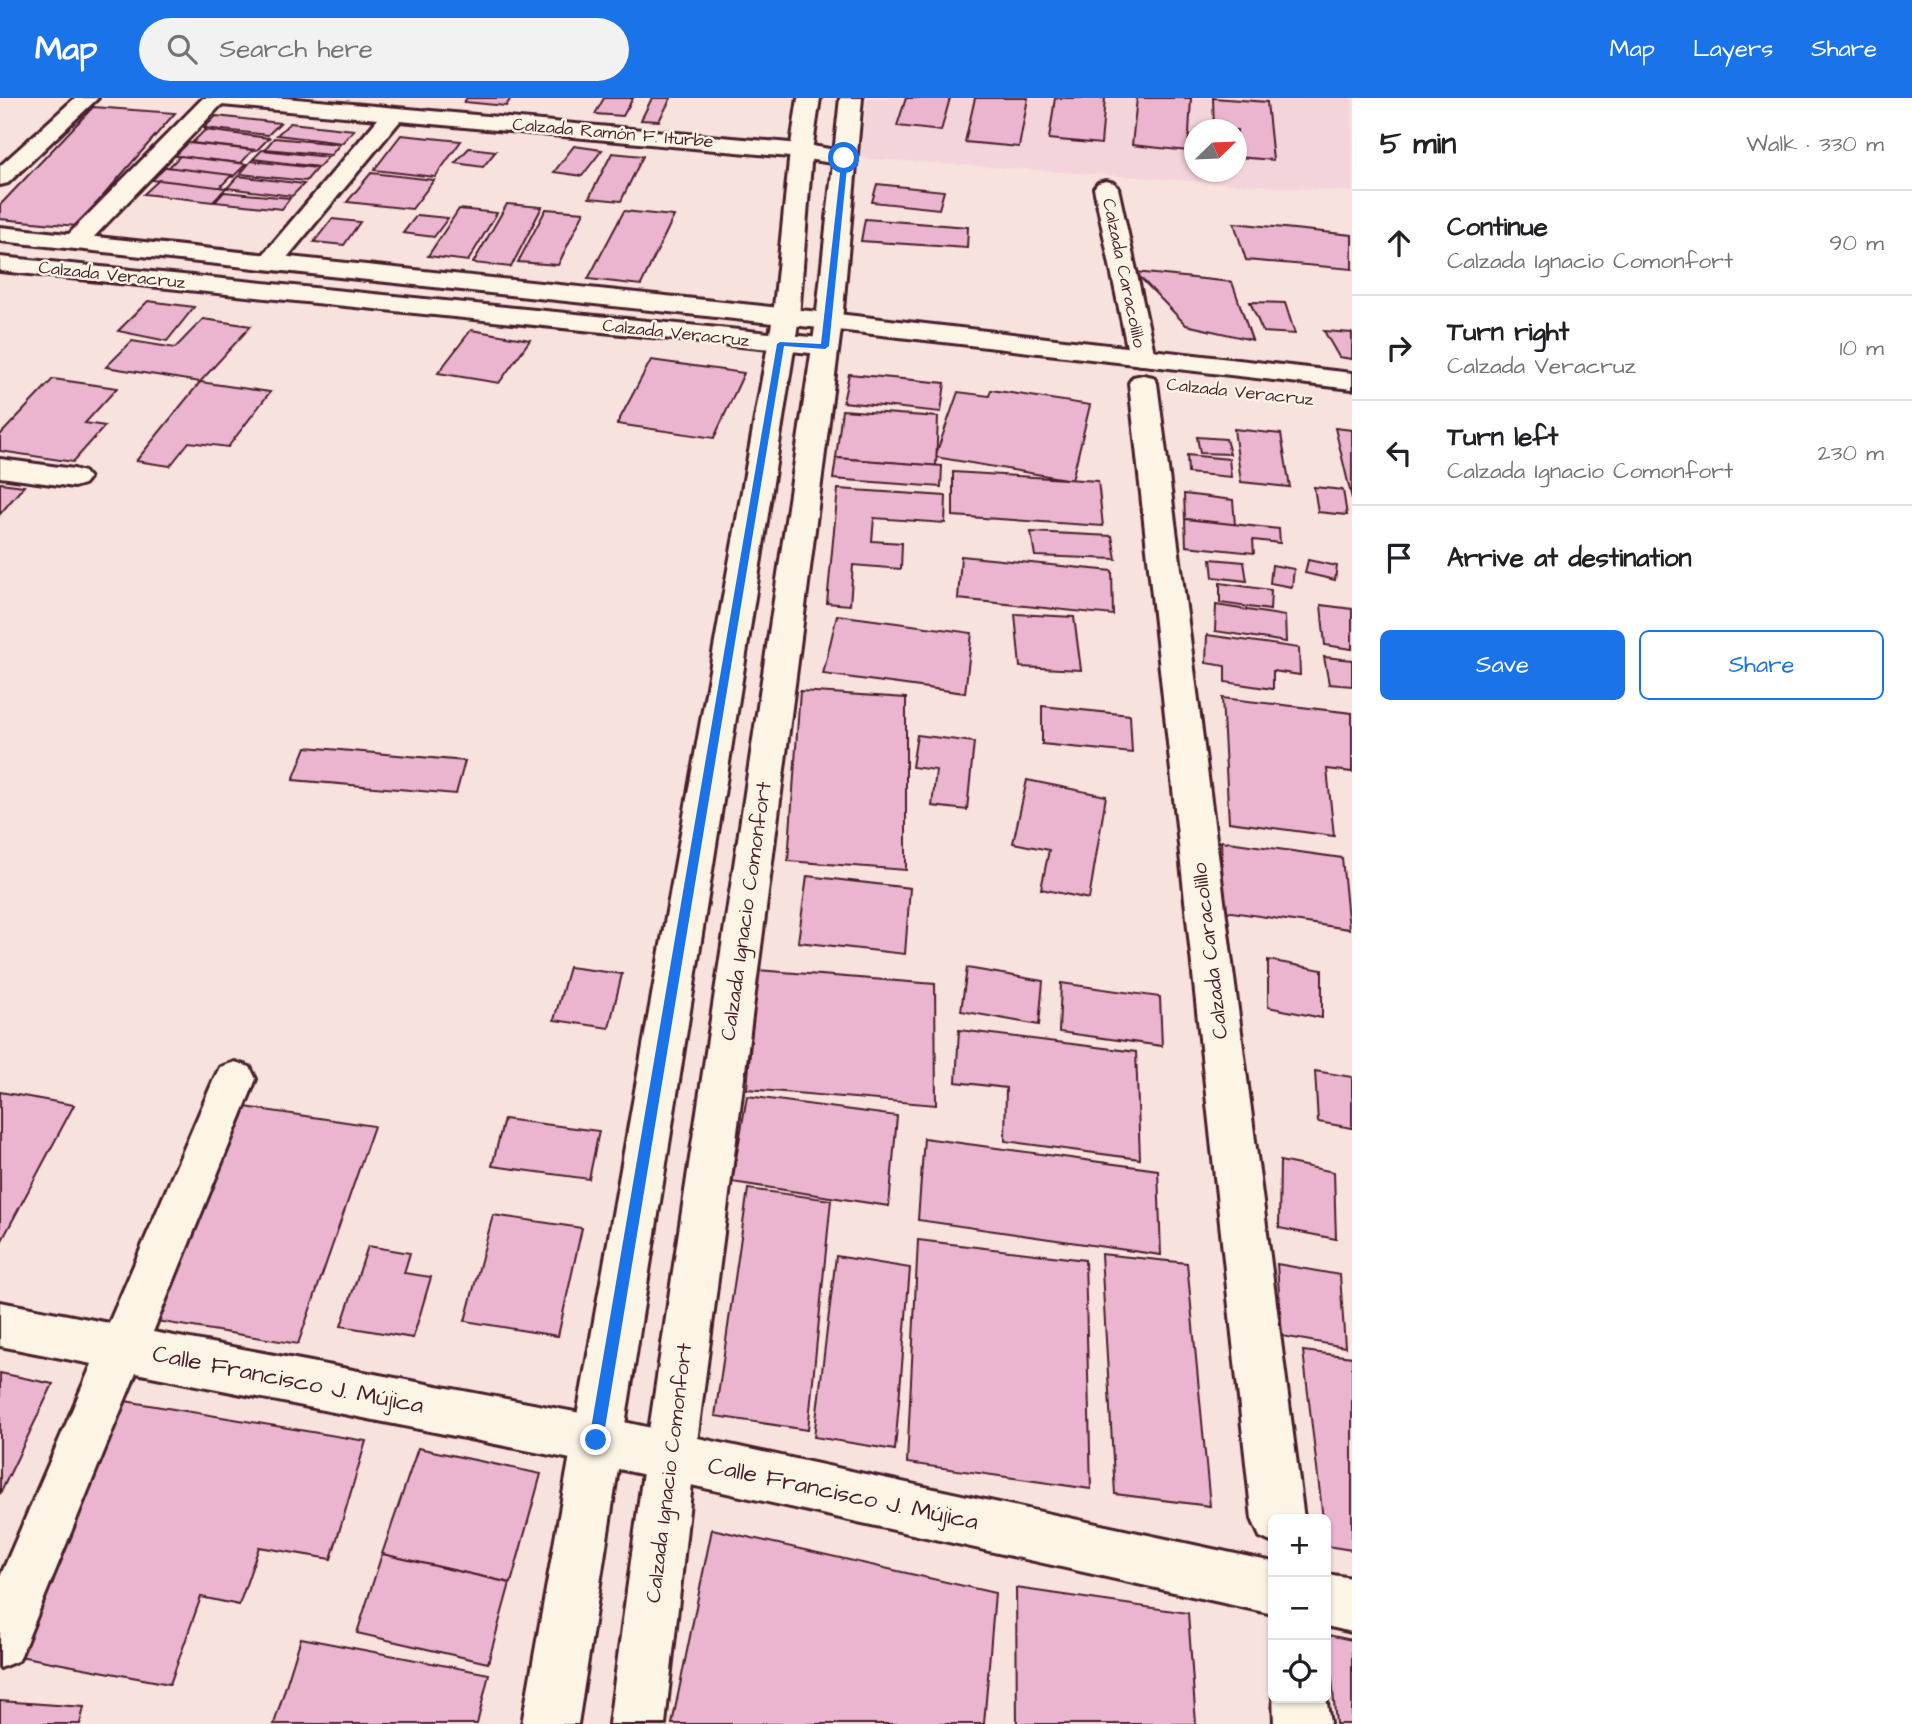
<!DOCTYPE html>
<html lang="en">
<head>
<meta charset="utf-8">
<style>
  :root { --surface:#fff; --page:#f2f2f2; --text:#202124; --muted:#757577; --line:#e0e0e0; --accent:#1a73e8 }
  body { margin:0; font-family:"Architects Daughter",sans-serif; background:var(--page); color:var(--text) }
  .controls { position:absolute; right:21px; bottom:21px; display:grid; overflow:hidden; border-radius:10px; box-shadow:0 2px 5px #0004 }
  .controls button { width:63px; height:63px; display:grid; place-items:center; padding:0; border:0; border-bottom:2px solid var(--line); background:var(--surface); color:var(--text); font:35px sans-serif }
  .compass { position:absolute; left:1184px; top:21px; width:63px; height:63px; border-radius:50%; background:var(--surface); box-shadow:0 2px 5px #0004; rotate:67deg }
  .stop { position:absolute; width:21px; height:21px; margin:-16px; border:5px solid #1a73e8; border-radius:50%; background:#fff }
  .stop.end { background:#1a73e8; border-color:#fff; box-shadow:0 2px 7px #0008 }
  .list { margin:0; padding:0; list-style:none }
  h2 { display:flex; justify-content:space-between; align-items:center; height:91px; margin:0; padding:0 28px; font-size:30px }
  h2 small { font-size:23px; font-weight:400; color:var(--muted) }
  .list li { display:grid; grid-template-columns:46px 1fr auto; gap:21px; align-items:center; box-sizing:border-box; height:105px; padding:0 28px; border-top:2px solid var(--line) }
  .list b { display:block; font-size:26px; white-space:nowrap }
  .list p { margin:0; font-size:23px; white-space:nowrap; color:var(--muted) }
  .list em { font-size:23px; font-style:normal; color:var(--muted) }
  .actions { display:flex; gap:14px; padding:21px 28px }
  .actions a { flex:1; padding:16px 0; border:2px solid var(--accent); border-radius:10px; text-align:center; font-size:24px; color:var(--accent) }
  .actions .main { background:var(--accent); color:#fff }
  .icon { flex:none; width:38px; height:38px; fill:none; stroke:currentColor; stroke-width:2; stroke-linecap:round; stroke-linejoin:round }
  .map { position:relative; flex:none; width:1352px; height:1626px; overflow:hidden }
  header { display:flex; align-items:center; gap:42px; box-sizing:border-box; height:98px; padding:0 35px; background:var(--accent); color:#fff }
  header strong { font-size:33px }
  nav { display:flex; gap:38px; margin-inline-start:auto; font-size:24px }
  .search { width:490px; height:63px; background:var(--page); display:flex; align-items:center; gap:18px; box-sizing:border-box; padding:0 24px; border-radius:38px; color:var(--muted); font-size:26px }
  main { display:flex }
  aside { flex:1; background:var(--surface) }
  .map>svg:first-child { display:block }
</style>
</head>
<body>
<header>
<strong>Map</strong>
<div class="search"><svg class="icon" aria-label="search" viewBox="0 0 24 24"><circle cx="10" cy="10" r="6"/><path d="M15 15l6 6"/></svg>Search here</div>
<nav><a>Map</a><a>Layers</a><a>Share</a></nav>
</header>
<main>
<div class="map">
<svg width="1352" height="1626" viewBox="0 0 1352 1626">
  <rect width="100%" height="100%" fill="#f7e2de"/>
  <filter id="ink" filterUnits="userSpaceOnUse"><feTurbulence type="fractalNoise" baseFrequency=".0143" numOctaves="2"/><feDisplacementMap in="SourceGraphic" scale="14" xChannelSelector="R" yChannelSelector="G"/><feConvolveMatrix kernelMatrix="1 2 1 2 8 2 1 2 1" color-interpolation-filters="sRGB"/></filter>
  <g filter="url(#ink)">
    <path fill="#f3d4da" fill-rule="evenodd" d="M867,0H1352V94L860,60ZM1195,32H1237V74H1195Z"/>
    <g fill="#ebb5cf" stroke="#4a1f2b" stroke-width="2">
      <path d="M467,0H511L506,8L464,4Z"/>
      <path d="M604,0H633L623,18L595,16Z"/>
      <path d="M652,0H671L659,23L641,22Z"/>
      <path d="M906,0H950L941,33L897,28Z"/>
      <path d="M975,0H1028L1019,49L965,44Z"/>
      <path d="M1055,0H1105L1101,46L1049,41Z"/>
      <path d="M1137,0H1191L1188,53L1132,47Z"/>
      <path d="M1213,0L1267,4L1273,62L1237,59V32H1214Z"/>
      <path d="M93,9L175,15L77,128L0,121V107Z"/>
      <path d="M216,18L280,25L268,37L204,30Z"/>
      <path d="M290,25L354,32L342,45L277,37Z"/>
      <path d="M205,32L269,40L257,52L192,45Z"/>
      <path d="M401,37L461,43L435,79L374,72Z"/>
      <path d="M274,40L340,46L331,57L265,51Z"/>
      <path d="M188,45L253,52L241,65L175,58Z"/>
      <path d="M574,48L602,52L582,78L554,74Z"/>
      <path d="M469,50L496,53L483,69L455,65Z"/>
      <path d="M262,52L328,59L319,69L253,61Z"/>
      <path d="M612,55L643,58L621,103L589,100Z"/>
      <path d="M180,58L246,66L233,79L167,71Z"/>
      <path d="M251,63L317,70L306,83L240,76Z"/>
      <path d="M166,69L232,77L219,90L152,82Z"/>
      <path d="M371,75L434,82L412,111L347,104Z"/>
      <path d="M238,78L304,86L292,98L227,90Z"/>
      <path d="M159,82L226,90L213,104L144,96Z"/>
      <path d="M877,86L944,93L939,111L872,104Z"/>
      <path d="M224,94L290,100L282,111L215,104Z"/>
      <path d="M507,106L542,109L511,169L473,165Z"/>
      <path d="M459,111L497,115L468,163L428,158Z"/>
      <path d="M546,111L584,114L558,167L518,164Z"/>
      <path d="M624,113L674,118L641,187L588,181Z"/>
      <path d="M417,117L448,120L434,139L403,135Z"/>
      <path d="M332,121L360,124L344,147L314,144Z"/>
      <path d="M865,121L968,129L967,150L861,143Z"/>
      <path d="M1234,125L1352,137V171L1246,162Z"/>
      <path d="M1135,174L1232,184L1252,242L1186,227Z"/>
      <path d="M148,203L194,209L167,243L118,233Z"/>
      <path d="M1250,204L1285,205L1295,236L1263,234Z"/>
      <path d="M203,221L251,228L200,284L106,269L132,243L175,250Z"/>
      <path d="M471,232L530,242L499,285L438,275Z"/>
      <path d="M1324,233L1352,235V261L1339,259Z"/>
      <path d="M651,262L744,275L714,340L617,326Z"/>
      <path d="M849,276L945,285L941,314L843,304Z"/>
      <path d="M53,281L117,290L85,325L105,328L73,364L0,353V337Z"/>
      <path d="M200,284L270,294L228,349L189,344L170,368L136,363Z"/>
      <path d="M991,292L1090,307L1072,382L935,359L958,294L989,298Z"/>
      <path d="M842,312L938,319L936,368L836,360Z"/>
      <path d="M1335,330L1352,332V401Z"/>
      <path d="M1234,331L1281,336L1290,389L1241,384Z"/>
      <path d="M1197,339L1226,341L1230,356L1200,355Z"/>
      <path d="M1187,357L1229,361L1231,379L1188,375Z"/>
      <path d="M836,360L942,368L941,389L833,381Z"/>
      <path d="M953,374L1098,383L1103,428L953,418Z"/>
      <path d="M0,385L24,388L0,416Z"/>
      <path d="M1314,389L1343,392L1347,417L1318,414Z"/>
      <path d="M838,391L946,398L945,425L874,420L872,443L902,445L901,471L853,467L850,507L827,505Z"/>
      <path d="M1184,396L1233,402L1235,427L1185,421Z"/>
      <path d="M1185,421L1279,431L1280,445L1253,442L1254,455L1186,448Z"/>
      <path d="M1031,434L1112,438L1116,461L1035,458Z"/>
      <path d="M961,458L1112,473L1113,517L958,501Z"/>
      <path d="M1211,461L1244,464L1247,483L1213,479Z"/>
      <path d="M1308,462L1337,468L1335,482L1305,475Z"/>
      <path d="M1272,467L1294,471L1292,489L1270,485Z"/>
      <path d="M1220,485L1271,492L1270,512L1220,505Z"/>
      <path d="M1216,507L1285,518L1286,544L1215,533Z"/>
      <path d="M1321,507L1352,511V551L1325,547Z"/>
      <path d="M1015,516L1074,519L1081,572L1020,569Z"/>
      <path d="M837,517L972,535L965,595L823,576Z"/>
      <path d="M1207,537L1299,550L1300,577L1273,573V591L1225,584V568L1206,565Z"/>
      <path d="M1324,559L1352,562V588L1329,586Z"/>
      <path d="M800,593L906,600V772L788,763Z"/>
      <path d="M1222,600L1352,615V674L1327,671L1334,738L1229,724Z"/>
      <path d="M1042,608L1130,617L1132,655L1042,646Z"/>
      <path d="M917,637L974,644L967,712L932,708L936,672L912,669Z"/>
      <path d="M306,649L465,663L456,696L293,682Z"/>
      <path d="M1027,682L1106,698L1089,801L1041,791L1049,752L1013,745Z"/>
      <path d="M1221,743L1342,760L1349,831L1224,813Z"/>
      <path d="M807,778L910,790L905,856L798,844Z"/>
      <path d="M1268,862L1322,872V920L1268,909Z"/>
      <path d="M569,869L622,876L609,930L554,922Z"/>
      <path d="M967,870L1043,883L1039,927L961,913Z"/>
      <path d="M757,872L935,886L936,1007L747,991Z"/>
      <path d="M1061,885L1160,899L1162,948L1059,934Z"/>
      <path d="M959,932L1136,954L1140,1061L1005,1043L1006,990L956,984Z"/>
      <path d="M1315,973L1352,979V1030L1318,1024Z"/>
      <path d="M0,994L74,1007L0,1146Z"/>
      <path d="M747,998L897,1018L889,1108L732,1084Z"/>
      <path d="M245,1009L374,1028L298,1246L156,1223Z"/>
      <path d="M504,1021L599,1033L589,1081L492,1068Z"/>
      <path d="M924,1040L1158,1072L1161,1157L918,1122Z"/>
      <path d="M1280,1063L1334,1074L1336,1141L1279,1130Z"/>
      <path d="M748,1091L831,1102L808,1332L715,1318Z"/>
      <path d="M493,1117L582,1130L558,1238L465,1223Z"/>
      <path d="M918,1142L1085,1162L1091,1391L907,1365Z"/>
      <path d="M368,1148L410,1155L404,1175L431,1179L413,1240L341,1228Z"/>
      <path d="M1101,1156L1187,1165L1210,1408L1115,1396Z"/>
      <path d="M836,1158L910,1170L895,1352L814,1339Z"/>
      <path d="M1277,1166L1340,1177L1345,1249L1282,1238Z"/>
      <path d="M1303,1253L1352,1259V1452L1326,1448V1421H1323Z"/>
      <path d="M0,1275L53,1286L0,1396Z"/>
      <path d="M125,1303L366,1343L331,1461L259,1449L239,1507L201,1499L170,1586L19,1558Z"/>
      <path d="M418,1350L541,1376L511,1485L382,1456Z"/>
      <path d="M712,1431L995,1495L984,1626H672Z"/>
      <path d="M382,1456L510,1485L488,1565L357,1535Z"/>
      <path d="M1016,1490L1188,1515L1196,1626H1017Z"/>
      <path d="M1328,1537L1352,1542V1626H1336Z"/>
      <path d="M301,1540L489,1576L477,1626H274Z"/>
      <path d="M0,1603L84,1609L80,1626H0Z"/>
    </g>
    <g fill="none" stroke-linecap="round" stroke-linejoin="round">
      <g stroke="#4a1f2b" stroke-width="6">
        <g id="minor">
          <path d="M75,0H98L8,85L0,87V68Z"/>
          <path d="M203,0H285L801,46L852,55L855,60L852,65L844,67L801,60L400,23L280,168L271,170L262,168L259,163L262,158L378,21L221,7L86,147L77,149L68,147L65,142L68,137Z"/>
          <path d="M1106,83L1114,85L1118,90L1155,259L1151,265L1142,267L1133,265L1129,259L1094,90L1098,85Z"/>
          <path d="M1143,277L1153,279L1157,285L1304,1421H1273V1445L1260,1439L1252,1421L1129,285L1133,279Z"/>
          <path d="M0,361L74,371L84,374L89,380L84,386L74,389L0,379Z"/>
          <path d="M235,964L250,969L256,981L153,1234L596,1318L1273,1464V1516L596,1366L136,1275L19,1562L0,1570V1479L92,1266L0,1248V1204L109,1225L214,981L220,969Z"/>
          <path d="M1326,1476L1352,1480V1534L1326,1528Z"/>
          <path d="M1273,1596V1600L1326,1598L1330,1626H1274Z"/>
        </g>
      </g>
      <g stroke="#4a1f2b" stroke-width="6">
        <g id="tertiary">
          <path d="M0,129L829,215L1352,275V291L829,231L0,143Z"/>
          <path d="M0,159L820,240L829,242L833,248L829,254L820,256L0,173Z"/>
        </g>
      </g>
      <g stroke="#4a1f2b" stroke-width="6">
        <g id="secondary">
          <path d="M798,0H820L812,53L799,219L578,1626H522L773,219L790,53Z"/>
          <path d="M840,0H862L842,223L695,1359L665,1626H609L645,1359L816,223Z"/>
        </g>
      </g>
      <use href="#minor" fill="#fcf5e5" fill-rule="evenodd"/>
      <use href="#tertiary" fill="#fcf5e5" fill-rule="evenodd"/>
      <use href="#secondary" fill="#fcf5e5" fill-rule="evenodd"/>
    </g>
  </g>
  <path fill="#1a73e8" d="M842,58L848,60L829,248L825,251L784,248L603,1342L601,1347L596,1349L591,1347L589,1342L777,246L780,244L821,246Z"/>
  <g text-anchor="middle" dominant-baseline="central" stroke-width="5" stroke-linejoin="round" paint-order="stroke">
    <g font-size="18" fill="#4a1f2b" stroke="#fcf5e5">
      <text transform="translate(613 35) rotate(5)">Calzada Ramón F. Iturbe</text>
      <text transform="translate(1124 175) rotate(78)">Calzada Caracolillo</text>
      <text transform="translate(112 177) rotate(6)">Calzada Veracruz</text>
      <text transform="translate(676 235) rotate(6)">Calzada Veracruz</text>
      <text transform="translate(1240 294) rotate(6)">Calzada Veracruz</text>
    </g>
    <g font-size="21" fill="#4a1f2b" stroke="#fcf5e5">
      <text transform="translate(746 813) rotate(-82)">Calzada Ignacio Comonfort</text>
      <text transform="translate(1210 853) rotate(-97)">Calzada Caracolillo</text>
      <text transform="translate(669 1375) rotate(-83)">Calzada Ignacio Comonfort</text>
    </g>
    <g font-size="24" fill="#4a1f2b" stroke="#fcf5e5">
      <text transform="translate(288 1282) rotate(11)">Calle Francisco J. Mújica</text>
      <text transform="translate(843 1396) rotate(12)">Calle Francisco J. Mújica</text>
    </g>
  </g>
</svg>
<div class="controls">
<button>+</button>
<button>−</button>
<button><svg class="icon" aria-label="locate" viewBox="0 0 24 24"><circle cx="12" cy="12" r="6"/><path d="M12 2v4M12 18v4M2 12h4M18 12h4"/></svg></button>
</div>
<svg class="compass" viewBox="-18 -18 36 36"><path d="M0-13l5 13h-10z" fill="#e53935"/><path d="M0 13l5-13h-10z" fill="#757577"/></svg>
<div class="stop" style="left:844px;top:60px"></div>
<div class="stop end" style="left:596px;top:1342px"></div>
</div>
<aside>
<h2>5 min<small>Walk · 330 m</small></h2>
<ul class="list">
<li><svg class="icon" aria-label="ahead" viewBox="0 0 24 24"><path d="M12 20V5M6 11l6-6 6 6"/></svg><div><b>Continue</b><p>Calzada Ignacio Comonfort</p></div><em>90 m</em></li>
<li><svg class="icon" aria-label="right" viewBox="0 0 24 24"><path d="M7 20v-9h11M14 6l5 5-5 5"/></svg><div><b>Turn right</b><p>Calzada Veracruz</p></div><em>10 m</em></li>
<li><svg class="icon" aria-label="left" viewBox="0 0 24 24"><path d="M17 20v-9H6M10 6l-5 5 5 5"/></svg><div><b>Turn left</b><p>Calzada Ignacio Comonfort</p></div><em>230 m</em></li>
<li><svg class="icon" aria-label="arrive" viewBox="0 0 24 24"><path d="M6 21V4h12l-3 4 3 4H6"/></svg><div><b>Arrive at destination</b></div></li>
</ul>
<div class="actions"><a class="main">Save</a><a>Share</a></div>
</aside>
</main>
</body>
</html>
